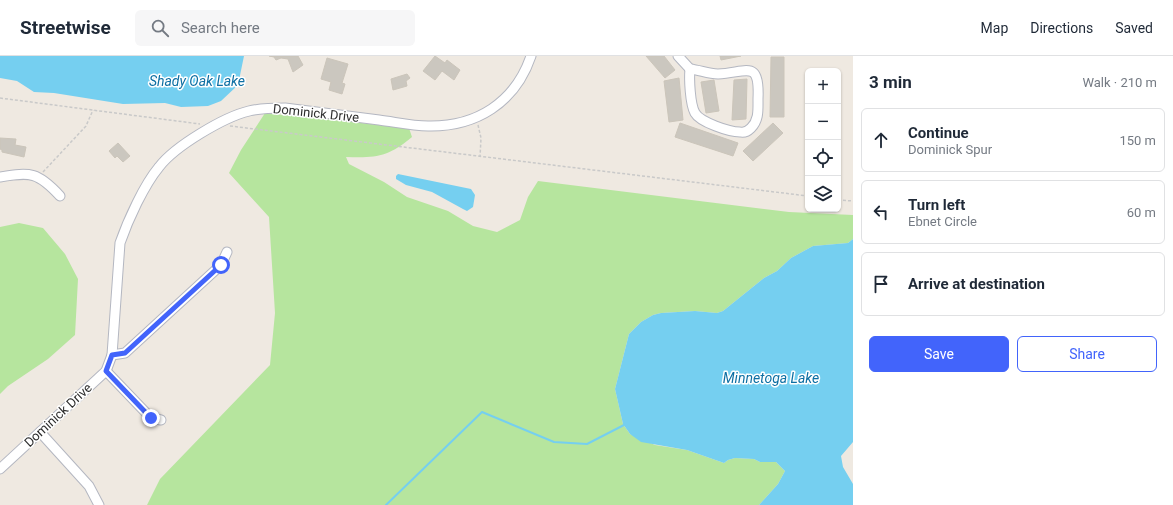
<!DOCTYPE html>
<html lang="en">
<head>
<meta charset="utf-8">
<style>
  :root { --surface:#fff; --page:#f6f6f7; --text:#1f2937; --muted:#747a83; --line:#e0e1e3; --accent:#4264fb }
  body { margin:0; font-family:Roboto,sans-serif; background:var(--page); color:var(--text) }
  .controls { position:absolute; right:12px; top:12px; display:grid; overflow:hidden; border-radius:6px; box-shadow:0 1px 3px #0004 }
  .controls button { width:36px; height:36px; display:grid; place-items:center; padding:0; border:0; border-bottom:1px solid var(--line); background:var(--surface); color:var(--text); font:20px sans-serif }
  .stop { position:absolute; width:12px; height:12px; margin:-9px; border:3px solid #4264fb; border-radius:50%; background:#fff }
  .stop.end { background:#4264fb; border-color:#fff; box-shadow:0 1px 4px #0008 }
  .list { margin:0; padding:0; list-style:none }
  h2 { display:flex; justify-content:space-between; align-items:center; height:52px; margin:0; padding:0 16px; font-size:17px }
  h2 small { font-size:13px; font-weight:400; color:var(--muted) }
  .list li { display:grid; grid-template-columns:26px 1fr auto; gap:12px; align-items:center; box-sizing:border-box; height:64px; margin:0 8px 8px; padding:0 8px; border:1px solid var(--line); border-radius:6px }
  .list b { display:block; font-size:15px; white-space:nowrap }
  .list p { margin:0; font-size:13px; white-space:nowrap; color:var(--muted) }
  .list em { font-size:13px; font-style:normal; color:var(--muted) }
  .actions { display:flex; gap:8px; padding:12px 16px }
  .actions a { flex:1; padding:9px 0; border:1px solid var(--accent); border-radius:6px; text-align:center; font-size:14px; color:var(--accent) }
  .actions .main { background:var(--accent); color:#fff }
  .icon { flex:none; width:22px; height:22px; fill:none; stroke:currentColor; stroke-width:2; stroke-linecap:round; stroke-linejoin:round }
  .map { position:relative; flex:none; width:853px; height:449px; overflow:hidden }
  header { display:flex; align-items:center; gap:24px; box-sizing:border-box; height:56px; padding:0 20px; background:var(--surface); border-bottom:1px solid var(--line) }
  header strong { font-size:19px }
  nav { display:flex; gap:22px; margin-inline-start:auto; font-size:14px }
  .search { width:280px; height:36px; background:var(--page); display:flex; align-items:center; gap:10px; box-sizing:border-box; padding:0 14px; border-radius:6px; color:var(--muted); font-size:15px }
  main { display:flex }
  aside { flex:1; background:var(--surface) }
  .map>svg:first-child { display:block }
</style>
</head>
<body>
<header>
<strong>Streetwise</strong>
<div class="search"><svg class="icon" aria-label="search" viewBox="0 0 24 24"><circle cx="10" cy="10" r="6"/><path d="M15 15l6 6"/></svg>Search here</div>
<nav><a>Map</a><a>Directions</a><a>Saved</a></nav>
</header>
<main>
<div class="map">
<svg width="853" height="449" viewBox="0 0 853 449">
  <rect width="100%" height="100%" fill="#efe9e1"/>
  <g fill="#b6e59e">
    <path d="M265,57L409,72L412,81C388,101 377,102 346,101L349,108L384,126L407,141L448,155L473,170L497,176L520,164L528,141L538,125L789,156L853,159V183L848,187L813,190L791,202L777,215L764,222L723,255L717,257L695,255L661,257L653,259L641,266L629,278L615,333L623,368L630,378L655,389L687,394L724,407L728,404L735,402L754,403L760,406H776L785,415L778,428L759,449H147L160,423L270,309L275,257L269,161L229,117L241,94Z"/>
    <path d="M19,167L43,172L65,198L78,223L75,279L48,303L8,330L0,338V171Z"/>
  </g>
  <g fill="#75cff0">
    <path d="M0,0H244L238,29L221,45L208,50L181,51L165,47L123,48L54,37L34,36L17,25L0,22Z"/>
    <path d="M398,118L471,133L475,139L473,151L467,155L463,153L432,136L406,129L396,123V120Z"/>
    <path d="M853,183V386L841,400L843,411L853,428V449H759L778,428L785,415L776,406H760L754,403L735,402L728,404L724,407L687,394L641,386L630,378L623,368L615,333L629,278L641,266L653,259L661,257L695,255L717,257L723,255L764,222L777,215L791,202L813,190L848,187Z"/>
  </g>
  <g fill="none" stroke-linecap="round" stroke-linejoin="round">
    <path stroke="#75cff0" stroke-width="2" d="M386,449L482,356L554,386L587,388L624,369"/>
  </g>
  <g fill="#cbc7bf" stroke="#cbc5ba">
    <path d="M269,0H298L303,9L293,16L288,3L281,2L276,4L274,1Z"/>
    <path d="M435,0L445,7L447,4L460,14L454,24L442,15L435,24L423,15Z"/>
    <path d="M646,0H664L675,14L665,22Z"/>
    <path d="M720,0H741L721,4Z"/>
    <path d="M771,1H784V61H770Z"/>
    <path d="M327,2L348,8L342,27L345,28L342,38L329,34L331,26L321,23Z"/>
    <path d="M407,18L410,22L406,25L407,30L393,34L391,23Z"/>
    <path d="M679,22L683,64L669,66L664,25Z"/>
    <path d="M747,23L746,63L732,64L734,24Z"/>
    <path d="M714,24L719,55L706,57L701,26Z"/>
    <path d="M680,67L738,87L733,100L675,81Z"/>
    <path d="M773,67L783,77L753,105L743,95Z"/>
    <path d="M0,82L16,83L15,89L26,91L24,101L2,96V94L0,93Z"/>
    <path d="M118,87L130,100L123,106L117,100L115,102L109,95Z"/>
  </g>
  <g fill="none" stroke-linecap="round" stroke-linejoin="round">
    <g stroke="#b4b7c1" stroke-width="11">
      <g id="minor">
        <path d="M678,0L690,13"/>
        <path d="M690,13C700,14 708,18 718,18C746,17 760,2 758,43C758,54 759,64 751,72C748,75 744,77 740,76C729,76 700,66 695,57C690,48 689,23 690,13Z"/>
        <path d="M0,121C31,116 38,116 60,140"/>
        <path d="M112,299L125,297L221,209L227,196"/>
        <path d="M106,315L151,362L161,364"/>
        <path d="M40,376L89,430L99,449"/>
        <path d="M0,413L106,315L112,299L120,187C128,164 144,129 159,111C175,90 224,61 249,55C261,52 273,52 285,52C317,56 348,60 379,64C395,66 412,70 428,70C476,71 515,47 531,0"/>
      </g>
    </g>
    <g stroke="#c9c9c9" stroke-width="1.5" stroke-dasharray="3 2" stroke-linecap="butt">
      <path d="M0,42L200,68"/>
      <path d="M478,69L481,82L480,101"/>
      <path d="M230,70L808,140"/>
      <path d="M43,116L86,70L93,54"/>
      <path d="M838,144L853,145"/>
    </g>
    <use href="#minor" stroke="#fff" stroke-width="9"/>
  </g>
  <g fill="none" stroke-linecap="round" stroke-linejoin="round">
    <path stroke="#4264fb" stroke-width="5" d="M151,362L106,315L112,299L125,297L221,209"/>
  </g>
  <g text-anchor="middle" dominant-baseline="central" stroke-width="3" stroke-linejoin="round" paint-order="stroke">
    <g font-size="13" fill="#2e2e2e" stroke="#fff">
      <text transform="translate(316 57) rotate(6)">Dominick Drive</text>
      <text transform="translate(58 359) rotate(-43)">Dominick Drive</text>
    </g>
    <g font-size="14" font-style="italic" fill="#0d6fa3" stroke="#fff">
      <text x="197" y="25">Shady Oak Lake</text>
      <text x="771" y="322">Minnetoga Lake</text>
    </g>
  </g>
</svg>
<div class="controls">
<button>+</button>
<button>−</button>
<button><svg class="icon" aria-label="locate" viewBox="0 0 24 24"><circle cx="12" cy="12" r="6"/><path d="M12 2v4M12 18v4M2 12h4M18 12h4"/></svg></button>
<button><svg class="icon" aria-label="layers" viewBox="0 0 24 24"><path d="M12 4l9 5-9 5-9-5zM3 14l9 5 9-5"/></svg></button>
</div>
<div class="stop" style="left:221px;top:209px"></div>
<div class="stop end" style="left:151px;top:362px"></div>
</div>
<aside>
<h2>3 min<small>Walk · 210 m</small></h2>
<ul class="list">
<li><svg class="icon" aria-label="ahead" viewBox="0 0 24 24"><path d="M12 20V5M6 11l6-6 6 6"/></svg><div><b>Continue</b><p>Dominick Spur</p></div><em>150 m</em></li>
<li><svg class="icon" aria-label="left" viewBox="0 0 24 24"><path d="M17 20v-9H6M10 6l-5 5 5 5"/></svg><div><b>Turn left</b><p>Ebnet Circle</p></div><em>60 m</em></li>
<li><svg class="icon" aria-label="arrive" viewBox="0 0 24 24"><path d="M6 21V4h12l-3 4 3 4H6"/></svg><div><b>Arrive at destination</b></div></li>
</ul>
<div class="actions"><a class="main">Save</a><a>Share</a></div>
</aside>
</main>
</body>
</html>
